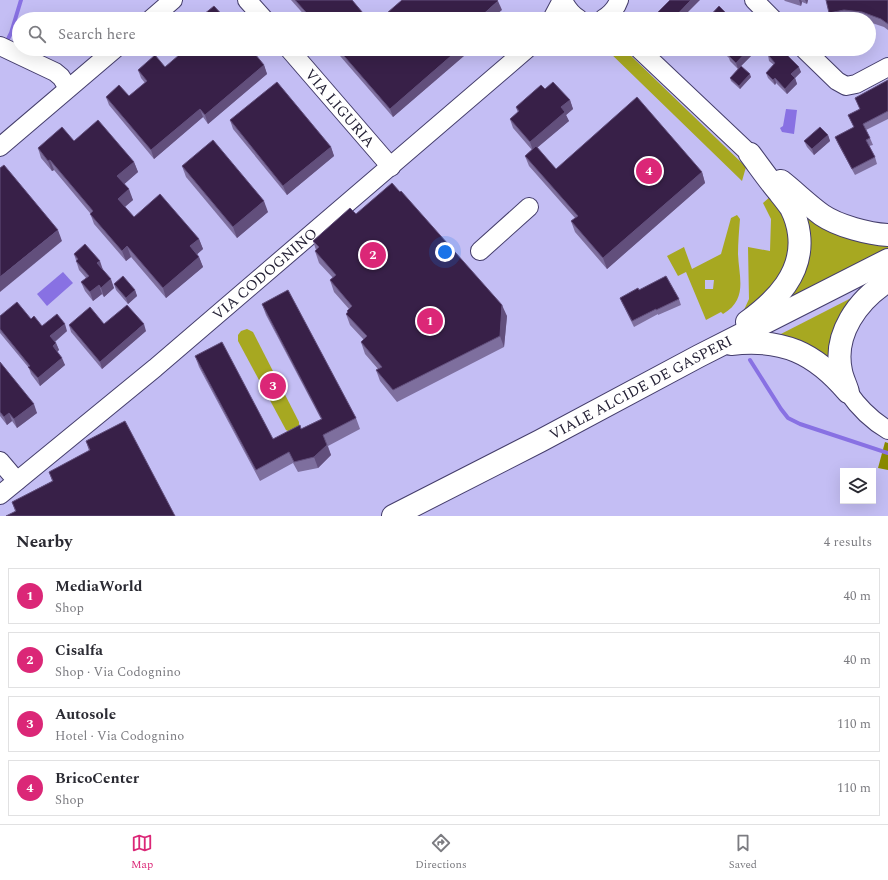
<!DOCTYPE html>
<html lang="en">
<head>
<meta charset="utf-8">
<style>
  :root { --surface:#fff; --page:#f2f2f3; --text:#2b2b33; --muted:#7c7c81; --line:#e1e1e2; --accent:#db2777 }
  body { margin:0; font-family:Spectral,serif; background:var(--page); color:var(--text) }
  .controls { position:absolute; right:12px; bottom:12px; display:grid; overflow:hidden; border-radius:0px; box-shadow:0 4px 16px #0002 }
  .controls button { width:36px; height:36px; display:grid; place-items:center; padding:0; border:0; border-bottom:1px solid var(--line); background:var(--surface); color:var(--text); font:20px sans-serif }
  .you { position:absolute; left:445px; top:252px; width:14px; height:14px; margin:-10px; border:3px solid #fff; border-radius:50%; background:#1a73e8; box-shadow:0 0 0 6px #1a73e833 }
  .badge { display:grid; place-items:center; width:26px; height:26px; border-radius:50%; background:var(--accent); color:#fff; font-size:13px; font-weight:700 }
  .pin { position:absolute; translate:-50% -50%; border:2px solid #fff; box-shadow:0 1px 4px #0006 }
  .list { margin:0; padding:0; list-style:none }
  h2 { display:flex; justify-content:space-between; align-items:center; height:52px; margin:0; padding:0 16px; font-size:17px }
  h2 small { font-size:13px; font-weight:400; color:var(--muted) }
  .list li { display:grid; grid-template-columns:26px 1fr auto; gap:12px; align-items:center; box-sizing:border-box; height:56px; margin:0 8px 8px; padding:0 8px; border:1px solid var(--line); border-radius:0px }
  .list b { display:block; font-size:15px; white-space:nowrap }
  .list p { margin:0; font-size:13px; white-space:nowrap; color:var(--muted) }
  .list em { font-size:13px; font-style:normal; color:var(--muted) }
  .icon { flex:none; width:22px; height:22px; fill:none; stroke:currentColor; stroke-width:2; stroke-linecap:round; stroke-linejoin:round }
  .map { position:relative; flex:none; width:888px; height:516px; overflow:hidden }
  .search { position:absolute; background:var(--surface); box-shadow:0 4px 16px #0002; left:12px; right:12px; top:12px; height:44px; display:flex; align-items:center; gap:10px; box-sizing:border-box; padding:0 14px; border-radius:22px; color:var(--muted); font-size:15px }
  .sheet { height:308px; background:var(--surface) }
  nav { display:flex; justify-content:space-around; align-items:center; box-sizing:border-box; height:56px; border-top:1px solid var(--line); background:var(--surface); font-size:11px; color:var(--muted) }
  nav a { display:grid; justify-items:center; gap:2px }
  nav .on { color:var(--accent) }
  .map>svg:first-child { display:block }
</style>
</head>
<body>
<div class="map">
<svg width="888" height="516" viewBox="0 0 888 516">
  <rect width="100%" height="100%" fill="#c4bef4"/>
  <g fill="#a7a821" fill-rule="evenodd">
    <path d="M606,49H624L629,54L746,167L742,181Z"/>
    <path d="M771,196L789,225V264L754,308L736,319L743,312L749,299L748,247L770,251L771,219L763,203Z"/>
    <path d="M737,215L740,219C739,231 738,243 738,254C739,278 748,299 723,314L721,312L706,320L686,272L678,276L667,256L684,247L692,269L721,254L731,218ZM705,280H714L713,289H705Z"/>
    <path d="M802,215L888,242V250L781,304Z"/>
    <path d="M863,292L838,372L777,336Z"/>
    <path d="M247,329L253,332L299,422V428L292,433L286,430L238,341V335L241,331Z"/>
  </g>
  <path fill="#888900" d="M885,442L888,443V470L878,468Z"/>
  <g fill="#8871e3">
    <path d="M786,109L797,110L794,134L782,132L780,128L783,126Z"/>
    <path d="M63,272L73,283L47,306L37,294Z"/>
  </g>
  <g fill="none" stroke-linecap="round" stroke-linejoin="round">
    <g stroke="#8871e3" stroke-width="4">
      <path d="M5,45L11,33L21,0"/>
      <path d="M750,360L781,409L788,418L800,424L888,453"/>
    </g>
    <g stroke="#443d6b" stroke-width="20">
      <g id="minor">
        <path d="M247,0L264,19"/>
        <path d="M563,0C567,9 571,14 579,19"/>
        <path d="M754,0L773,19"/>
        <path d="M151,19L173,0"/>
        <path d="M552,19L562,0"/>
        <path d="M603,19C611,14 616,9 619,0"/>
        <path d="M0,46L55,72L61,77L68,88"/>
        <path id="s1" d="M289,49L391,167"/>
        <path d="M639,49L750,154"/>
        <path d="M804,49L837,81L846,86L856,84L888,67"/>
        <path d="M0,147L115,49"/>
        <path d="M480,251L529,207"/>
        <path d="M848,392C859,408 871,420 888,430"/>
        <path d="M0,461L17,481"/>
        <path id="s2" d="M0,495L155,368L527,49"/>
      </g>
    </g>
    <g stroke="#443d6b" stroke-width="24">
      <g id="major">
        <path d="M781,181C795,192 808,205 822,215C838,226 869,234 888,235"/>
        <path d="M747,322C776,301 804,273 799,234C798,225 795,216 791,208C787,202 782,196 778,191C768,179 759,166 750,154"/>
        <path d="M731,344C783,338 815,353 848,392"/>
        <path d="M847,389C845,383 842,377 841,371C833,334 858,300 888,281"/>
        <path id="s3" d="M393,516L540,441L699,356L888,260"/>
      </g>
    </g>
    <use href="#minor" stroke="#fff" stroke-width="18"/>
    <use href="#major" stroke="#fff" stroke-width="22"/>
  </g>
  <g fill="#7e6f9e">
    <path d="M291,0H352L368,19H308Z"/>
    <path d="M784,0H808L807,4L802,2L801,6L785,1Z"/>
    <path d="M888,0V30L884,27L869,22V19H831L829,13Z"/>
    <path d="M334,49H472L393,117Z"/>
    <path d="M720,49H758L741,66L751,77L740,89L731,81L730,78L738,69L730,61L729,58Z"/>
    <path d="M787,52L789,57L801,72L795,78L797,84L787,94L776,83L775,85L768,78L766,73L774,65L769,61L768,55Z"/>
    <path d="M264,65L267,74L208,124L203,117L154,159L109,105L106,97L129,96L145,83L141,78L138,70L165,67Z"/>
    <path d="M888,80V119L866,130L870,138L873,145L869,146L875,157L877,164L855,175L838,144L835,137L854,127L848,115L860,109L855,98Z"/>
    <path d="M545,89L570,100L573,109L566,115L569,121L537,148L556,169L702,172L705,183L607,269L575,232L571,221L575,218L529,166L525,156L532,150L513,128L510,119L518,113L516,107Z"/>
    <path d="M230,120L331,147L334,156L287,195L233,129Z"/>
    <path d="M828,135L830,141L814,155L807,147L804,141Z"/>
    <path d="M74,141L134,162L138,172L124,184L133,200L125,207L134,217L199,239L203,249L197,254L199,257L203,267L166,298L131,257L126,261L94,224L90,213L54,170L52,171L41,158L38,148Z"/>
    <path d="M182,166L268,212L237,238L186,177Z"/>
    <path d="M356,214L507,316L504,347L397,402L380,381L376,370L378,369L365,354L361,342L364,340L350,325L346,314L347,312V311L349,309L334,292L330,280L333,278L319,263L315,251L316,250L313,241Z"/>
    <path d="M74,254L103,270L114,288L104,297L102,294L93,301L85,291L81,282L86,278L79,270Z"/>
    <path d="M114,284L135,290L137,296L128,304L116,290Z"/>
    <path d="M639,290L679,299L681,305L658,315V314L634,327L622,303L620,298Z"/>
    <path d="M262,304L356,418L360,429L328,446L331,455L318,468L298,472L293,463L260,481L199,367L195,356L273,439L301,429L321,419L266,315Z"/>
    <path d="M0,316L31,319L42,326L67,331L55,342L56,343L59,350L57,352L65,365L40,386L31,374L29,368L0,333Z"/>
    <path d="M104,324L146,331L102,369L71,332L69,325Z"/>
    <path d="M0,362L37,413L17,428L12,421L7,425L0,416Z"/>
    <path d="M86,441L175,516L15,511L12,502L52,481L49,472L89,451Z"/>
  </g>
  <g fill="#624f7c">
    <path d="M691,0H700L681,19H673Z"/>
    <path d="M799,0H801L802,2L801,6Z"/>
    <path d="M805,0H808L807,4Z"/>
    <path d="M498,1L502,10L491,19H478Z"/>
    <path d="M727,14L729,19H725L724,17Z"/>
    <path d="M459,49H472L393,117L390,109Z"/>
    <path d="M749,49H758L738,69L736,63Z"/>
    <path d="M264,65L267,74L208,124L205,115Z"/>
    <path d="M799,67L801,72L793,80L791,74Z"/>
    <path d="M750,74L751,77L740,89L739,86Z"/>
    <path d="M775,78L776,83L775,85L773,80Z"/>
    <path d="M795,78L797,84L787,94L785,89Z"/>
    <path d="M570,100L573,109L566,115L569,121L533,151L530,142L561,107Z"/>
    <path d="M200,109L203,117L154,159L151,150Z"/>
    <path d="M828,135L830,141L814,155L812,149Z"/>
    <path d="M331,147L334,156L287,195L283,186Z"/>
    <path d="M50,160L54,170L52,171L48,161Z"/>
    <path d="M134,162L138,172L121,187L117,176Z"/>
    <path d="M702,172L705,183L607,269L603,258Z"/>
    <path d="M129,189L133,200L122,209L118,199Z"/>
    <path d="M264,201L268,212L237,238L233,227Z"/>
    <path d="M58,230L62,241L0,292V277Z"/>
    <path d="M199,239L203,249L194,257L190,246Z"/>
    <path d="M127,246L131,257L126,261L122,251Z"/>
    <path d="M199,257L203,267L166,298L163,288Z"/>
    <path d="M100,261L103,270L97,263Z"/>
    <path d="M111,279L114,288L104,297L101,288Z"/>
    <path d="M99,285L102,294L93,301L90,292Z"/>
    <path d="M135,290L137,296L128,304L126,298Z"/>
    <path d="M502,305L507,316L504,347L500,336Z"/>
    <path d="M65,324L67,331L53,343L50,336Z"/>
    <path d="M144,324L146,331L102,369L100,362Z"/>
    <path d="M56,343L59,350L55,353L53,346Z"/>
    <path d="M62,358L65,365L40,386L38,378Z"/>
    <path d="M34,404L37,413L17,428L14,419Z"/>
    <path d="M9,413L12,421L7,425L4,417Z"/>
    <path d="M327,445L331,455L318,468L314,457Z"/>
  </g>
  <g fill="#382048" stroke="#624f7c">
    <path d="M295,0H352L368,19H312Z"/>
    <path d="M402,0H497L498,1L478,19H380Z"/>
    <path d="M670,0H691L673,19H652V18Z"/>
    <path d="M826,0H888V24L881,19L862,12L844,10L829,13Z"/>
    <path d="M214,6L226,19H198Z"/>
    <path d="M719,6L727,14L724,17L727,19H707Z"/>
    <path d="M186,49H251L264,65L205,115L200,109L151,150L106,97L119,85L129,96L147,81L138,70L155,55L165,67Z"/>
    <path d="M338,49H459L390,109Z"/>
    <path d="M724,49H749L736,63L728,55L729,54Z"/>
    <path d="M774,49H784L787,52L785,53L799,67L791,74L795,78L785,89L775,78L773,80L766,73L775,63L768,55Z"/>
    <path d="M741,66L750,74L739,86L730,78Z"/>
    <path d="M888,80V111L863,124L870,138L866,140L875,157L852,169L835,137L854,127L848,115L860,109L855,98Z"/>
    <path d="M277,82L331,147L283,186L230,120Z"/>
    <path d="M553,82L570,100L561,107L565,112L530,142L510,119L519,111L516,107L541,85L545,89Z"/>
    <path d="M637,97L702,172L603,258L571,221L578,216L525,156L536,146L556,169Z"/>
    <path d="M98,120L134,162L117,176L129,189L118,199L134,217L160,194L199,239L190,246L199,257L163,288L127,246L122,251L90,214L93,211L50,160L48,161L38,148L62,127L74,141Z"/>
    <path d="M820,127L828,135L812,149L804,141Z"/>
    <path d="M213,140L264,201L233,227L182,166Z"/>
    <path d="M4,165L58,230L0,277V168Z"/>
    <path d="M392,183L400,192L401,191L502,305L500,336L393,390L376,370L382,367L361,342L367,336L346,314L348,312L347,311L352,306L330,280L336,275L315,251L319,247L313,241L350,208L356,214Z"/>
    <path d="M85,244L100,261L97,263L111,279L101,288L99,285L90,292L81,282L89,276L76,261L78,259L74,254Z"/>
    <path d="M123,276L135,290L126,298L114,284Z"/>
    <path d="M666,276L679,299L656,310V309L632,321L620,298L638,288L639,290Z"/>
    <path d="M288,290L356,418L323,435L327,445L314,457L294,462L289,452L256,470L195,356L222,342L273,439L300,425L301,429L322,419L262,304Z"/>
    <path d="M17,302L31,319L34,316L42,326L57,314L65,324L50,336L56,343L53,346L62,358L38,378L28,367L30,366L0,329V316Z"/>
    <path d="M127,305L144,324L100,362L69,325L90,307L104,324Z"/>
    <path d="M0,362L34,404L14,419L9,413L4,417L0,412Z"/>
    <path d="M125,421L175,516H6L16,511L12,502L53,481L49,472L90,450L86,441Z"/>
  </g>
  <g text-anchor="middle" dominant-baseline="central" stroke-width="4" stroke-linejoin="round" paint-order="stroke">
    <g font-size="15" fill="#252236" stroke="#e5e2fe">
      <text stroke="none"><textPath href="#s1" startOffset="78">VIA LIGURIA</textPath></text>
      <text stroke="none"><textPath href="#s2" startOffset="345">VIA CODOGNINO</textPath></text>
      <text stroke="none"><textPath href="#s3" startOffset="279">VIALE ALCIDE DE GASPERI</textPath></text>
    </g>
  </g>
</svg>
<div class="controls">
<button><svg class="icon" aria-label="layers" viewBox="0 0 24 24"><path d="M12 4l9 5-9 5-9-5zM3 14l9 5 9-5"/></svg></button>
</div>
<div class="you"></div>
<div class="pin badge" style="left:430px;top:321px">1</div>
<div class="pin badge" style="left:373px;top:255px">2</div>
<div class="pin badge" style="left:273px;top:386px">3</div>
<div class="pin badge" style="left:649px;top:171px">4</div>
<div class="search"><svg class="icon" aria-label="search" viewBox="0 0 24 24"><circle cx="10" cy="10" r="6"/><path d="M15 15l6 6"/></svg>Search here</div>
</div>
<section class="sheet">
<h2>Nearby<small>4 results</small></h2>
<ul class="list">
<li><span class="badge">1</span><div><b>MediaWorld</b><p>Shop</p></div><em>40 m</em></li>
<li><span class="badge">2</span><div><b>Cisalfa</b><p>Shop · Via Codognino</p></div><em>40 m</em></li>
<li><span class="badge">3</span><div><b>Autosole</b><p>Hotel · Via Codognino</p></div><em>110 m</em></li>
<li><span class="badge">4</span><div><b>BricoCenter</b><p>Shop</p></div><em>110 m</em></li>
</ul>
</section>
<nav>
<a class="on"><svg class="icon" aria-label="map" viewBox="0 0 24 24"><path d="M3 6l6-2 6 2 6-2v14l-6 2-6-2-6 2zM9 4v14M15 6v14"/></svg>Map</a>
<a><svg class="icon" aria-label="directions" viewBox="0 0 24 24"><path d="M12 3l9 9-9 9-9-9zM9 14v-3h6M13 9l2 2-2 2"/></svg>Directions</a>
<a><svg class="icon" aria-label="saved" viewBox="0 0 24 24"><path d="M7 4h10v16l-5-4-5 4z"/></svg>Saved</a>
</nav>
</body>
</html>
